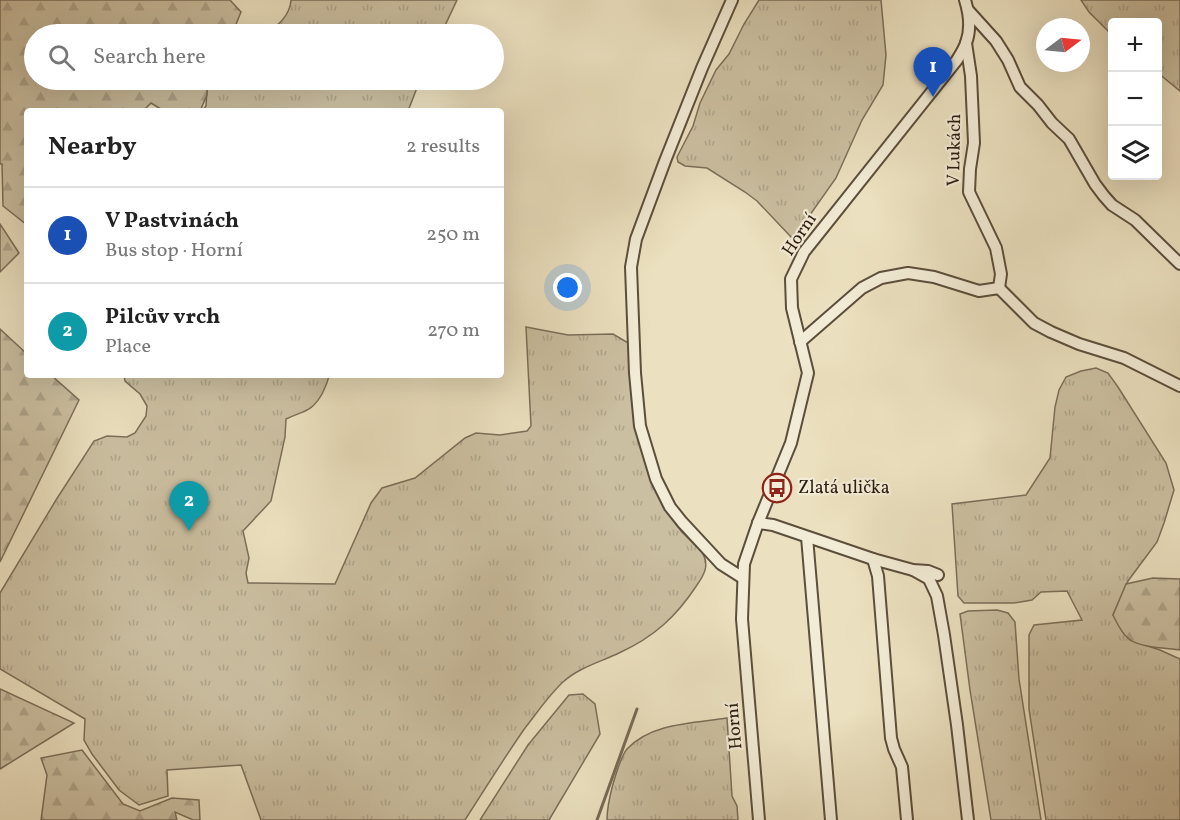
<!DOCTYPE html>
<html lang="en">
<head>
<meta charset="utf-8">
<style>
  :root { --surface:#fff; --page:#f2f2f2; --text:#222; --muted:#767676; --line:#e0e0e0; --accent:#0f766e }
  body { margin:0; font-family:Vollkorn,serif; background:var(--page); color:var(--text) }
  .controls { position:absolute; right:18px; top:18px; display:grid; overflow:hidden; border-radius:6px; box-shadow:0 6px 24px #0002 }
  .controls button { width:54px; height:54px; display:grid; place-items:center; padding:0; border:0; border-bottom:2px solid var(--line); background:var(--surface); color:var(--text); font:30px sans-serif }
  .compass { position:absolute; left:1036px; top:18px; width:54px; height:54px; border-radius:50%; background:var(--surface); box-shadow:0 6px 24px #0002; rotate:74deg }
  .you { position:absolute; left:568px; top:288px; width:21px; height:21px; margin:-15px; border:4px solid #fff; border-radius:50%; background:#1a73e8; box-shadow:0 0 0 9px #1a73e833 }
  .badge { display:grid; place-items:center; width:39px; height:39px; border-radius:50%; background:var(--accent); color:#fff; font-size:20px; font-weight:700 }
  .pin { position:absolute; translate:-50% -50px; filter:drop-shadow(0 2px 3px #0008) }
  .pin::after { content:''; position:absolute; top:32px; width:21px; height:18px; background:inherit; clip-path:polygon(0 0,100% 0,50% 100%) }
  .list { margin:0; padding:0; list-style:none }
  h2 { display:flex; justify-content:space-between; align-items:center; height:78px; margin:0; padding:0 24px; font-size:26px }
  h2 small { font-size:20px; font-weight:400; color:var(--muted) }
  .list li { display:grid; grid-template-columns:39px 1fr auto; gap:18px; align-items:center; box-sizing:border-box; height:96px; padding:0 24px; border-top:2px solid var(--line) }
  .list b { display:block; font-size:22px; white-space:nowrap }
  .list p { margin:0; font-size:20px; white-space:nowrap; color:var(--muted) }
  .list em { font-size:20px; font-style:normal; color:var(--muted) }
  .icon { flex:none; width:33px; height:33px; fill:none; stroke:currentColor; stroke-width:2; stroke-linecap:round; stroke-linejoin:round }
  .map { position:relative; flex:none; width:1180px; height:820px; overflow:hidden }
  .search { position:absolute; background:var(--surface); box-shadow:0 6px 24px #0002; left:24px; top:24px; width:480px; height:66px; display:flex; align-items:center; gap:15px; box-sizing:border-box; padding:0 21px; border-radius:33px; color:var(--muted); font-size:22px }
  .panel { position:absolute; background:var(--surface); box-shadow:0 6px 24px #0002; left:24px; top:108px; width:480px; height:270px; border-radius:6px }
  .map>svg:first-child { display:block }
</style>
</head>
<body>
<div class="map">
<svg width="1180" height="820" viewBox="0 0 1180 820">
  <defs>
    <pattern id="grass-tufts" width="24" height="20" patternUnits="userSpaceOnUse" patternTransform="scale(1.5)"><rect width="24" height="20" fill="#cbbfa1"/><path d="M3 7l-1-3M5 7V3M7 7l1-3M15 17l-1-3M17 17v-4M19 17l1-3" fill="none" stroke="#aea48a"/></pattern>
    <pattern id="forest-firs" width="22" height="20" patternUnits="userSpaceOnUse" patternTransform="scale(1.5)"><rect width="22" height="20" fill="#cbbfa1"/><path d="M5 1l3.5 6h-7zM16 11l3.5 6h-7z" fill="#aea48a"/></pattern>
  </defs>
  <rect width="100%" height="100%" fill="#ebe0bf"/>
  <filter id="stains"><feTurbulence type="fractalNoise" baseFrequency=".00333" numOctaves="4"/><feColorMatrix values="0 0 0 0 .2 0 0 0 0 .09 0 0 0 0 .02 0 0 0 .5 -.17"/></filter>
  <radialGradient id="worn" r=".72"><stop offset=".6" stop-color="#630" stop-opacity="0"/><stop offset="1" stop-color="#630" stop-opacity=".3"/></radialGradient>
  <g fill="url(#grass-tufts)" stroke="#7c6e59" stroke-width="1.5">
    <path d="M291,0H457L441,34H266C278,25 290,16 291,0Z"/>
    <path d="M759,0H881L886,55L883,85L862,120L836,178L793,239L757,201L745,192L707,168L685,166L678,162L677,157L693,126L700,103L716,70L729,54L744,24Z"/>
    <path d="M1081,0H1180V91L1158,73V22H1112V35L1089,12Z"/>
    <path d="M215,80H420L408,111H202L206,106L207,89Z"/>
    <path d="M526,327L568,335L613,334L630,344L652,481L663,507L681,531L702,552C710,565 704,575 697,585C676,617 654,637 619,653C600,662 578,668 563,682C548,696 537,713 525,728C504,758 485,789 465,820H261L241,765L167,770L168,796L139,805L119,790L92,754L84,740L85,719L0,669V593L56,500L94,441L107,436L127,437L135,433L146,416L147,406L140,394L125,381L124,375H329C328,382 325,388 322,394C312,412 303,411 286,419L285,437L271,501L243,531L249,558L246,573L248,583L335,584L371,503L382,488L415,478L465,438L476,433L500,435L527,431L531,426Z"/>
    <path d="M1096,368L1108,373L1118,387L1166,463L1174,490L1164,523L1157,542L1128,581L1113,615L1130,640L1160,650L1180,659V820H1046L1029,709V635L1034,625L1082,620L1067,591L1041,592L1032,600L1014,603H964L958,596L952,504L1026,495L1050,458L1055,407L1059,390L1066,377L1081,371Z"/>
    <path d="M997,610L1008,613L1015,622L1019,679L1041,820H991L970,690L960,614L968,611Z"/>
    <path d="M583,694L595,704L600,734L549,820H480L528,745L569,695Z"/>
    <path d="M727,718L732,796L737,806L738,820H607C607,808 610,795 613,784C616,774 621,756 627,749C651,723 694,723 727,718Z"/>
  </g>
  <g fill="url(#forest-firs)" stroke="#7c6e59" stroke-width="1.5">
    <path d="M0,0H230L241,12L232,34H34V80H213L207,89V95L200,111H164L151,103L143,111H27V225L3,206L2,164H0Z"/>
    <path d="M0,224L19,253L0,272Z"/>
    <path d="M0,329L27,354V375H51L79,400L0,562Z"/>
    <path d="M1153,578L1180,579V650C1165,648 1141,648 1129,639C1121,633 1117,623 1113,615L1126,584Z"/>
    <path d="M0,689L74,723L0,769Z"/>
    <path d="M82,750L123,804L140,811L172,798L199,800L200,820H193L175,812L177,820H41L47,775L41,758Z"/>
  </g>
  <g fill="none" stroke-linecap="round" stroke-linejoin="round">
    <path stroke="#786a56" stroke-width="3" d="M597,820L637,709"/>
    <g stroke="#5c4e3c" stroke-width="14">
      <g id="minor">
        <path d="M732,0L702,68L665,161L636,239L631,267L635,373L640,426L656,479L670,507L682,522L721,564L743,578"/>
        <path d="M968,10L996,41L1008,60L1020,87L1038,105L1052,123L1069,139L1095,184L1104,196L1112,205L1135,220L1180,264"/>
        <path d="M966,43L971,76L974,143L970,169L969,192L996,248L1001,274L999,288"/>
        <path d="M800,342L862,288L881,278L908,273L934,277L979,291L999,288L1034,323L1051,332L1079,344L1124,358L1180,386"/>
        <path d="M758,523L773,525L873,559L913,570L928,571L938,575"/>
        <path d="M807,537L831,820"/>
        <path d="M873,559L878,576L891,738L894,749L902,767L907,820"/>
        <path d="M913,570L929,579L937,596L944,635L957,725L968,820"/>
        <path d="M759,820L742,619L744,564L758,523L791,443L808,373L792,308L791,279L804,252L957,60C960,55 964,49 966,43C971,30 969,13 965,0"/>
      </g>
    </g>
    <use href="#minor" stroke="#f2ebd5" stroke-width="10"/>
  </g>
  <defs>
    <g id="bus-ring" transform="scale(1.5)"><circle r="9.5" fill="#f2ebd5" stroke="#8f2418" stroke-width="1.5"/><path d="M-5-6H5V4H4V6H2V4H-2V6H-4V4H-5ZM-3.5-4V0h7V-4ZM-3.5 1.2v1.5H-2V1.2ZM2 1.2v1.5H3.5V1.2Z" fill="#8f2418"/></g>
  </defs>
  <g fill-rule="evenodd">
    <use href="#bus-ring" x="777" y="488"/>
  </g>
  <g text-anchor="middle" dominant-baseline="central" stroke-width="4.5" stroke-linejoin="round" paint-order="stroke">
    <g font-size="18" fill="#2c1d11" stroke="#f2ebd5">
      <text transform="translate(955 150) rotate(-89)">V Lukách</text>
      <text transform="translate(800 235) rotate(-56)">Horní</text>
      <text transform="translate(735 726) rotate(-95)">Horní</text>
    </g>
    <g font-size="18" fill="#2c1d11" stroke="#f2ebd5" text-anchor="start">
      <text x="798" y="488">Zlatá ulička</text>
    </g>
  </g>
  <rect width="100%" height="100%" filter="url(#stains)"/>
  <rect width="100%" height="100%" fill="url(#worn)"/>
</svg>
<div class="controls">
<button>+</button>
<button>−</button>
<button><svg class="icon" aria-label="layers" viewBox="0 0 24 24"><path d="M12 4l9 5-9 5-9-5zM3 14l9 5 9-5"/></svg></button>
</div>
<svg class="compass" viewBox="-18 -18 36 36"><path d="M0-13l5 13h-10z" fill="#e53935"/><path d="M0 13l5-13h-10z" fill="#767676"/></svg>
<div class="you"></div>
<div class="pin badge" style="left:933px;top:97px;background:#1a4fb4">1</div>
<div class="pin badge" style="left:189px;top:531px;background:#0f9aa8">2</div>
<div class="search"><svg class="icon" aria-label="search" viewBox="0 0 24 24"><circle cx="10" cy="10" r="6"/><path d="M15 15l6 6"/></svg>Search here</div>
<section class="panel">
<h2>Nearby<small>2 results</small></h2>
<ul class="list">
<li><span class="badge" style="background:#1a4fb4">1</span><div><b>V Pastvinách</b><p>Bus stop · Horní</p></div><em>250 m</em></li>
<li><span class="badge" style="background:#0f9aa8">2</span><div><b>Pilcův vrch</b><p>Place</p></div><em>270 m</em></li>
</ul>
</section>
</div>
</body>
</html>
